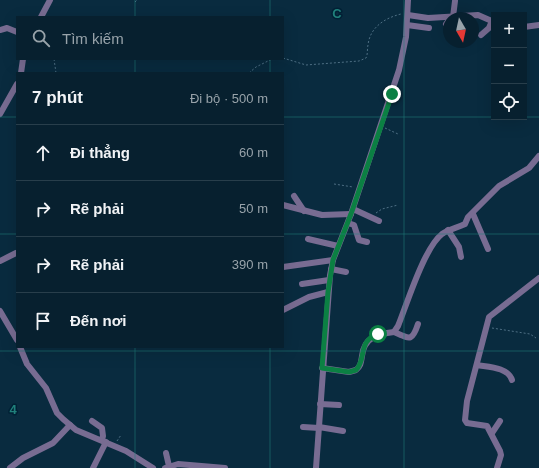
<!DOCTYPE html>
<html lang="vi">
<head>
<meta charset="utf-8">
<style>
  :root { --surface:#07202f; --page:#102837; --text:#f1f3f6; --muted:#98a3aa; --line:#283e4b }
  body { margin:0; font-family:Helvetica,sans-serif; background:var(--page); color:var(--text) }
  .controls { position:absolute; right:12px; top:12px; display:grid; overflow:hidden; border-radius:0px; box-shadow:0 4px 16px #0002 }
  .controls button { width:36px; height:36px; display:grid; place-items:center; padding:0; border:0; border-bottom:1px solid var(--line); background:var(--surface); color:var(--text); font:20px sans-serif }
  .compass { position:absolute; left:443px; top:12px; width:36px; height:36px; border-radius:50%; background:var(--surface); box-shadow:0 4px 16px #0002; rotate:171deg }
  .stop { position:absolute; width:12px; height:12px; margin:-9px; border:3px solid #0b8043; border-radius:50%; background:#fff }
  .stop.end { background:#0b8043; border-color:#fff; box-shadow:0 1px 4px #0008 }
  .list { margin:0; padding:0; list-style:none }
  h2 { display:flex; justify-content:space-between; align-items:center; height:52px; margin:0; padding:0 16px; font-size:17px }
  h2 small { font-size:13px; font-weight:400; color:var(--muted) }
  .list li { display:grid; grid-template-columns:26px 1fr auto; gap:12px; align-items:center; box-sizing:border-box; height:56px; padding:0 16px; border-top:1px solid var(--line) }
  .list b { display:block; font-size:15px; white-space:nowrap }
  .list em { font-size:13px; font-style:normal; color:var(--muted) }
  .icon { flex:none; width:22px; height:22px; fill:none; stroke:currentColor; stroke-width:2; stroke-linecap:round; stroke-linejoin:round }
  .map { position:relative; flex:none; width:539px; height:468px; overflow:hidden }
  .search { position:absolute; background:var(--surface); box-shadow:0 4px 16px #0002; left:16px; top:16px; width:268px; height:44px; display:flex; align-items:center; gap:10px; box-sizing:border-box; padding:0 14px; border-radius:0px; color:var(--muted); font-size:15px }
  .panel { position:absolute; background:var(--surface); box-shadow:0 4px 16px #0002; left:16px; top:72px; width:268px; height:276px; border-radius:0px }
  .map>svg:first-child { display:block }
</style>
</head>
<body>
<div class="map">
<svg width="539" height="468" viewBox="0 0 539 468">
  <rect width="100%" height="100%" fill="#092b3f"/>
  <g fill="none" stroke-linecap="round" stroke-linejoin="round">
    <g stroke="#4e6f84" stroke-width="1" stroke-dasharray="2 2" stroke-linecap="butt">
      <path d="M135,2L137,0"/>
      <path d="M283,58L306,65L359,61L366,58C368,54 367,49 368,45C370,27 385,18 401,14"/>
      <path d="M54,59L56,73"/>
      <path d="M249,73L256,67L272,59"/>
      <path d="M385,128L398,134"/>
      <path d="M334,184L353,187"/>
      <path d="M376,213L382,209L398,205"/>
      <path d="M492,328L530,334L536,338"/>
      <path d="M117,441L121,435"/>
    </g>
    <g stroke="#786c92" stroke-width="6">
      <path d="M408,15L428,18L478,15L494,22"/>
      <path d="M41,17L50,0"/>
      <path d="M453,17L455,1"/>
      <path d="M446,24L449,20"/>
      <path d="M407,25L429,28"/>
      <path d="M524,27L539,25"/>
      <path d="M0,30L7,28L17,32"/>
      <path d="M481,35L489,28L492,21"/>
      <path d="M21,73L23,59"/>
      <path d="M0,114L17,84"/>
      <path d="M294,196L304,211"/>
      <path d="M283,205L322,215L351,214"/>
      <path d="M353,209L379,221"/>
      <path d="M473,214L488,249"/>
      <path d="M348,223L354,225L359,240L367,242"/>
      <path d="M448,230L459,247L461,257"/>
      <path d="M308,239L338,246"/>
      <path d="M0,261L16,253"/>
      <path d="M283,267L333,260"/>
      <path d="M331,269L346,272"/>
      <path d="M302,284L329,280"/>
      <path d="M283,310L309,297L328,292"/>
      <path d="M0,311L17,340"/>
      <path d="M394,332C410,339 412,342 418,324"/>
      <path d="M20,347L27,364L46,388L57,413L63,419L76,430L126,451L153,468"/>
      <path d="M477,365C488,367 508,367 512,380"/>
      <path d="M322,368L349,372L356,370C361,366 361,362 362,356C364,337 378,334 394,332L398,326C407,304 424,248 442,234C449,229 457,228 465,224L468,217L499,186L529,168L539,156"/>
      <path d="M320,404L339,405"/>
      <path d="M92,421L102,428L103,436L102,440"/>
      <path d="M303,427L319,428"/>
      <path d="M319,427L343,431"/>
      <path d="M492,433L500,421"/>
      <path d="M166,453L169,466"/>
      <path d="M10,468L23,458L53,443L70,425"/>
      <path d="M93,468L106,442"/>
      <path d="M165,468L178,464L225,468"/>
      <path d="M316,468L330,275L333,260L351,214L399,70L406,37L408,0"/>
      <path d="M497,468L501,455L500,451L487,426L467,423L465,420L467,401L489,317L539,278"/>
    </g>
  </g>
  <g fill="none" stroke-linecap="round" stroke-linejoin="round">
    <path stroke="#0b8043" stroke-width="5" d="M378,334C357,341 367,359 356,370L349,372L322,368L328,292L333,260L351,214L392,94"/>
  </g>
  <path fill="none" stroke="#20807b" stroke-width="1" stroke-opacity="0.55" d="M135,0V17M270,0V17M404,0V468M135,59V73M270,59V73M0,117H17M283,117H494M494,117H524M524,117H539M0,234H17M283,234H539M135,347V468M270,347V468M0,351H539"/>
  <g font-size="13" text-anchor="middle" font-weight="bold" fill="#20807b" stroke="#002135" stroke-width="3" stroke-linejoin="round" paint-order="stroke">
    <text x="337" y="18">C</text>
    <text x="13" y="414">4</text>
  </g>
</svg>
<div class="controls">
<button>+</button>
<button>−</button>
<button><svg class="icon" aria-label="locate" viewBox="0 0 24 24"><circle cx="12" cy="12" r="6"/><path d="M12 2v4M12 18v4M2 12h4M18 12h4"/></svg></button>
</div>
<svg class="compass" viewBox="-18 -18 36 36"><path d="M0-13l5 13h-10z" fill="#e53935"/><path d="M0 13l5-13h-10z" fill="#98a3aa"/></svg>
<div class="stop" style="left:378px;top:334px"></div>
<div class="stop end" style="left:392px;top:94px"></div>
<div class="search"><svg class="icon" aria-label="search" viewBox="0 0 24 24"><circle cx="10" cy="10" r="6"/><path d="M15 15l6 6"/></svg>Tìm kiếm</div>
<section class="panel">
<h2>7 phút<small>Đi bộ · 500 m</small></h2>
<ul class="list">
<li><svg class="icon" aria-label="ahead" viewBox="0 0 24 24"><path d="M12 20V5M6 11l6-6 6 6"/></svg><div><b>Đi thẳng</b></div><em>60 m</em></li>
<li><svg class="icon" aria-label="right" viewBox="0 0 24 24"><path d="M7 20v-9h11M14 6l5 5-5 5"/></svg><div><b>Rẽ phải</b></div><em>50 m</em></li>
<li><svg class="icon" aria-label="right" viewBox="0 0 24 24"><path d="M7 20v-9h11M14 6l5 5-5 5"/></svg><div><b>Rẽ phải</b></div><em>390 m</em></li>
<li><svg class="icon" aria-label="arrive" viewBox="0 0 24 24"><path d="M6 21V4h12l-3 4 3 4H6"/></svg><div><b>Đến nơi</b></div></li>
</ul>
</section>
</div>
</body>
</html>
